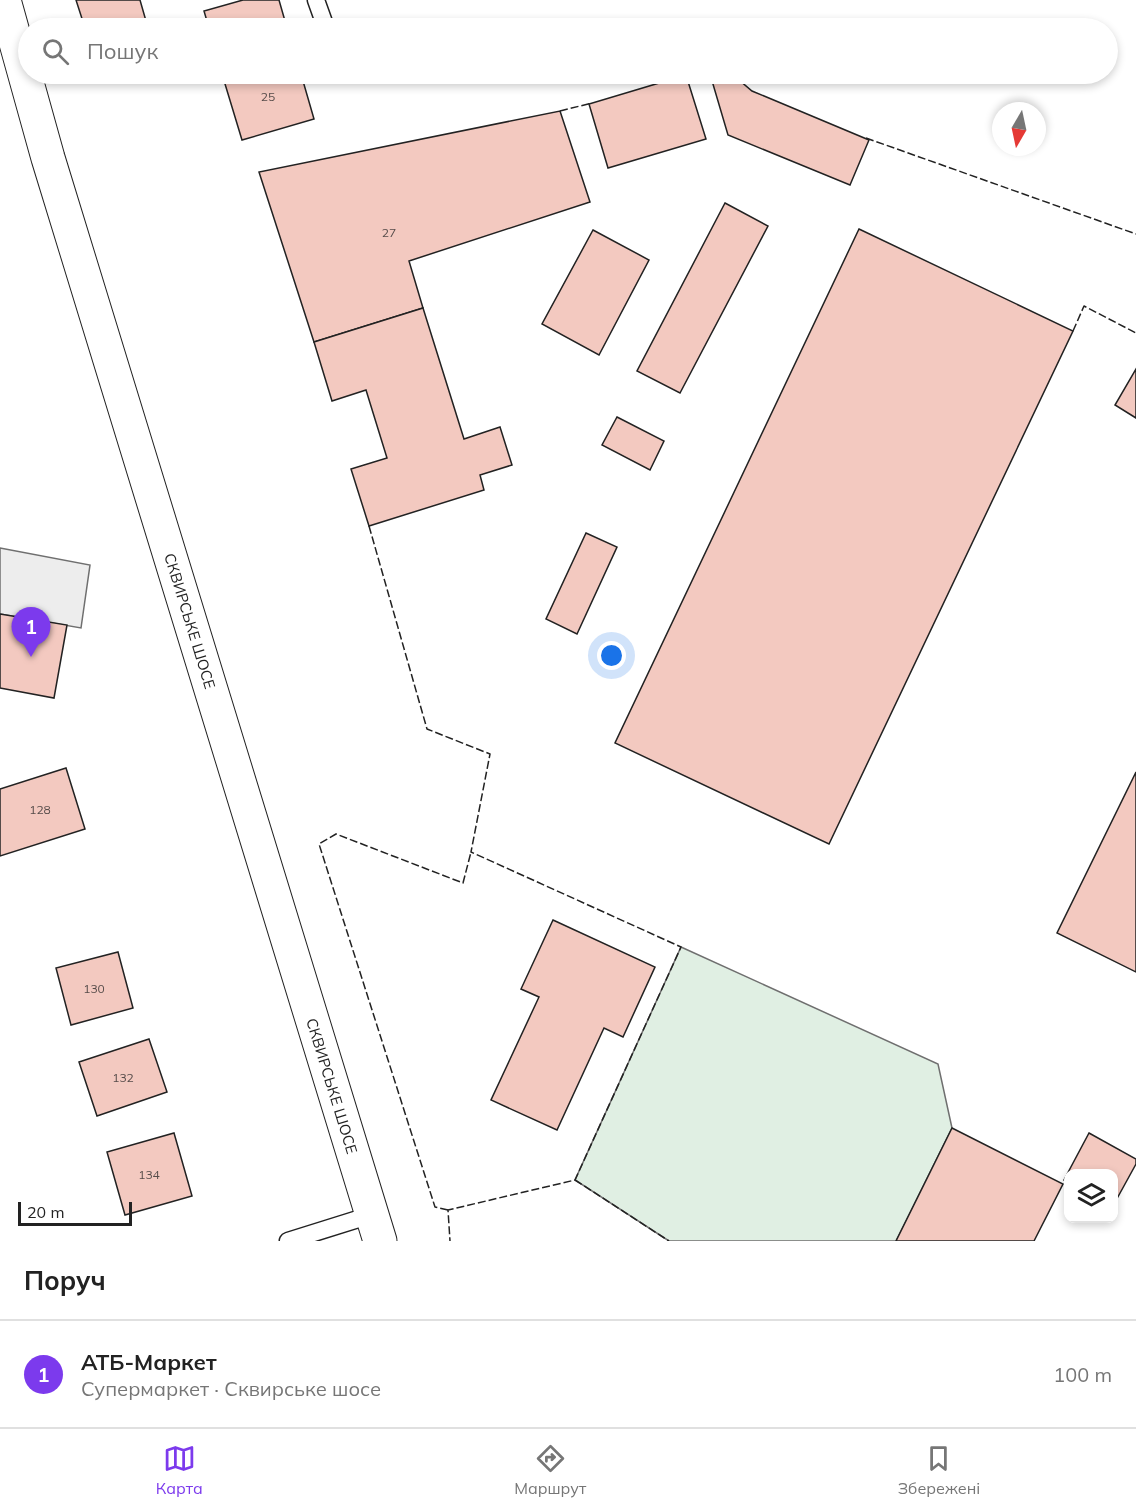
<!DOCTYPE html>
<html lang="uk">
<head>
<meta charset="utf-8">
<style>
  :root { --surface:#fff; --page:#f6f6f6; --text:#222; --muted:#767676; --line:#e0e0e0; --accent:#7c3aed }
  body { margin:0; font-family:Mulish,sans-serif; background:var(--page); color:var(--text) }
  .controls { position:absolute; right:18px; bottom:18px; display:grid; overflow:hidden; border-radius:12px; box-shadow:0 3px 9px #0003 }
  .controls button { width:54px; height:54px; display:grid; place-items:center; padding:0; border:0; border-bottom:2px solid var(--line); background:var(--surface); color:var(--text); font:30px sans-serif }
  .compass { position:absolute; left:992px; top:102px; width:54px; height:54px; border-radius:50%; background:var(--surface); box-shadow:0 3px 9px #0003; rotate:189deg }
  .scale { position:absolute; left:18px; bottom:15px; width:114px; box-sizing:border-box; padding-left:6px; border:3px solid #222; border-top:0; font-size:16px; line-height:21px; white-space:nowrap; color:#222; -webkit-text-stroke:4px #fff; paint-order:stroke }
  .you { position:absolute; left:612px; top:656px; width:21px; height:21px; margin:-15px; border:4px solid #fff; border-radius:50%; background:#1a73e8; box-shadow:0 0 0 9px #1a73e833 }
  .badge { display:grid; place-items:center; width:39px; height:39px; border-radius:50%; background:var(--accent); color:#fff; font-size:20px; font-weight:700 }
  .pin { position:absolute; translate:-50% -50px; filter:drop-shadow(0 2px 3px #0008) }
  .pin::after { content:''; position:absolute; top:32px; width:21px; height:18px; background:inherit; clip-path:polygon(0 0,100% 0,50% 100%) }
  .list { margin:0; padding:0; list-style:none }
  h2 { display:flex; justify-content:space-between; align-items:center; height:78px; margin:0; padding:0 24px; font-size:26px }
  h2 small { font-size:20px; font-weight:400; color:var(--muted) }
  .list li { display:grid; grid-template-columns:39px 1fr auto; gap:18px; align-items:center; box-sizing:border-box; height:108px; padding:0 24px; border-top:2px solid var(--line) }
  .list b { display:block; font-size:22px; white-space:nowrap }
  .list p { margin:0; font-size:20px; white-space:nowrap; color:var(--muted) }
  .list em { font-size:20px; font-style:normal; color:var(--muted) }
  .icon { flex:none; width:33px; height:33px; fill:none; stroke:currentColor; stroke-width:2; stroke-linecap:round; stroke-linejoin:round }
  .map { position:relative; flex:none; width:1136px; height:1241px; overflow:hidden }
  .search { position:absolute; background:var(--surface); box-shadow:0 3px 9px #0003; left:18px; right:18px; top:18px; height:66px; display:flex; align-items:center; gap:15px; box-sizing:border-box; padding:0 21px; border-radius:33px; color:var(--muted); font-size:22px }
  .sheet { height:186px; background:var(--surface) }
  nav { display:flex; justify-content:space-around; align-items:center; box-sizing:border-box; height:84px; border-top:2px solid var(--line); background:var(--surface); font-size:16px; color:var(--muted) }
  nav a { display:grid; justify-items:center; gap:3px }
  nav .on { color:var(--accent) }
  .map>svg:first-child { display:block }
</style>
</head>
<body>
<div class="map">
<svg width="1136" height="1241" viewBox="0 0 1136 1241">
  <rect width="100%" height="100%" fill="#fff"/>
  <path fill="#e0efe3" stroke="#6f6f6f" stroke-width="1.5" d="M681,947L938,1064L952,1128L896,1241H669L575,1180Z"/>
  <path fill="#ededed" stroke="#6f6f6f" stroke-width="1.5" d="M0,548L90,565L81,628L0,614Z"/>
  <g fill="#f3c9c0" stroke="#222" stroke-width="1.5">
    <path d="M76,0H140L148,28H85Z"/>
    <path d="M243,0H279L287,28H209L204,11Z"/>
    <path d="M222,74H301L314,119L242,140Z"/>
    <path d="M710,74H732L752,91L869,140L850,185L728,135Z"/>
    <path d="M686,75L706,139L608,168L589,104Z"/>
    <path d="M560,111L590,202L409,261L423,308L314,342L259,172Z"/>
    <path d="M725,203L768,226L680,393L637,371Z"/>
    <path d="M859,229L1073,331L829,844L615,743Z"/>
    <path d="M593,230L649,260L599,355L542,324Z"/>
    <path d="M423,308L464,439L500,427L512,465L480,475L484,490L369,526L351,469L387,458L366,390L332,401L314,342Z"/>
    <path d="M1136,369V418L1115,405Z"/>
    <path d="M617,417L664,441L650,470L602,445Z"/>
    <path d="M586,533L617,547L577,634L546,619Z"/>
    <path d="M0,614L67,625L54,698L0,688Z"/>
    <path d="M66,768L85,829L0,856V789Z"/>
    <path d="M1136,772V972L1057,933Z"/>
    <path d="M553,920L655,967L623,1037L604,1028L557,1130L491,1100L539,997L521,989Z"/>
    <path d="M118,952L133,1008L71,1025L56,968Z"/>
    <path d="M149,1039L167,1092L97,1116L79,1062Z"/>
    <path d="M952,1128L1063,1184L1034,1241H896Z"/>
    <path d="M174,1133L192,1196L125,1215L107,1152Z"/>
    <path d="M1089,1133L1136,1159V1164L1114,1204V1174H1068V1183L1064,1180Z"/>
  </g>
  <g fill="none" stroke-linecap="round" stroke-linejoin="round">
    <g stroke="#222" stroke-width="19">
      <g id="service">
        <path d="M316,0L326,28"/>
        <path d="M288,1241L371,1215"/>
      </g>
    </g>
    <g stroke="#222" stroke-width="35">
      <path id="primary" d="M4,0L48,158L380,1241"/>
    </g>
    <use href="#service" stroke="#fff" stroke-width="16"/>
    <use href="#primary" stroke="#fff" stroke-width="33"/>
    <g stroke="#222" stroke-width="1.5" stroke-dasharray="8 3" stroke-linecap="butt">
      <path d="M560,111L592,103"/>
      <path d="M866,138L1136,234"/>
      <path d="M1073,331L1084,306L1136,333"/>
      <path d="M369,526L427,729L490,754L471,852L681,947L575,1180L448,1210L450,1241"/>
      <path d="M575,1180L669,1241"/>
      <path d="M448,1210L435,1207L319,844L336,834L463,883L471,852"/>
    </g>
  </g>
  <g text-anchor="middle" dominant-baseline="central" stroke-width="4.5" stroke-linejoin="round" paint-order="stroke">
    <g font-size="12" fill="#564c4a">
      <text x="268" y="96">25</text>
      <text x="389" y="232">27</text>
      <text x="40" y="809">128</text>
      <text x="94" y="988">130</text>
      <text x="123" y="1077">132</text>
      <text x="149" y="1174">134</text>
    </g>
    <g font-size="15" fill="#222" stroke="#fff">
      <text transform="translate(190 621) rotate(73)">СКВИРСЬКЕ ШОСЕ</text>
      <text transform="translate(332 1086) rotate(73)">СКВИРСЬКЕ ШОСЕ</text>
    </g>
  </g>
</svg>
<div class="controls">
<button><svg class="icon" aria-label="layers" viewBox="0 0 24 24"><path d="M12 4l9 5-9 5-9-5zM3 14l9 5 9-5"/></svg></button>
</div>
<svg class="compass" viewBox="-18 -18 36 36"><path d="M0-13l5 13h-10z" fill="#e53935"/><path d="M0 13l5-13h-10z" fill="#767676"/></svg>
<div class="scale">20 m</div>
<div class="you"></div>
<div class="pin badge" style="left:31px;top:657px">1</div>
<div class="search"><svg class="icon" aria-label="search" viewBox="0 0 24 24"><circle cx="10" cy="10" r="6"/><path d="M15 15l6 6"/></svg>Пошук</div>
</div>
<section class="sheet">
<h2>Поруч<small></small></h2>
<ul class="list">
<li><span class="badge">1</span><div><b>АТБ-Маркет</b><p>Супермаркет · Сквирське шосе</p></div><em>100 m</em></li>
</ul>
</section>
<nav>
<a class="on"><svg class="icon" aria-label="map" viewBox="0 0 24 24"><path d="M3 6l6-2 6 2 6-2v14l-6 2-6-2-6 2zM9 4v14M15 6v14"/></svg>Карта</a>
<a><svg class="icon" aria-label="directions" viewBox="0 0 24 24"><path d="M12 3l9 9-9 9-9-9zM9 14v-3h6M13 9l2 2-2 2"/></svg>Маршрут</a>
<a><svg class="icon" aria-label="saved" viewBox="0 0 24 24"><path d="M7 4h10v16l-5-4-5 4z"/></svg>Збережені</a>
</nav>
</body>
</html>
